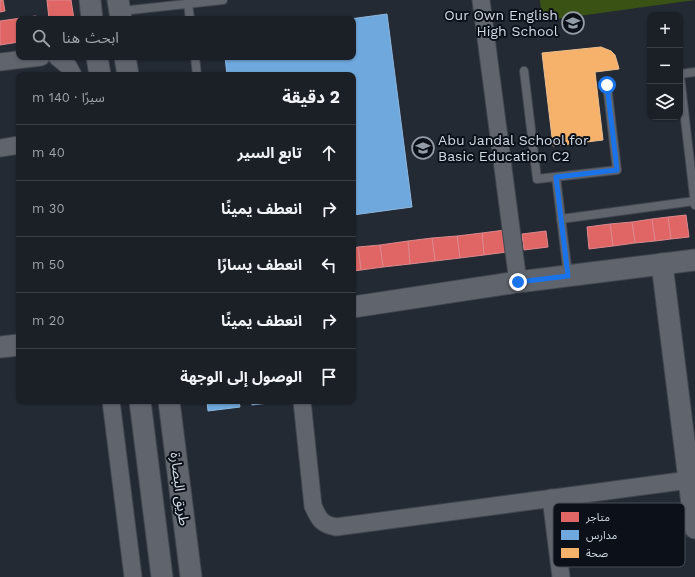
<!DOCTYPE html>
<html lang="ar">
<head>
<meta charset="utf-8">
<style>
  :root { --surface:#1b2027; --page:#24282f; --text:#f1f3f6; --muted:#a0a3a7; --line:#393e44 }
  body { margin:0; font-family:"Work Sans","Noto Sans Arabic",sans-serif; background:var(--page); color:var(--text); direction:rtl }
  .controls { position:absolute; right:12px; top:12px; display:grid; overflow:hidden; border-radius:8px; box-shadow:0 1px 3px #0004 }
  .controls button { width:36px; height:36px; display:grid; place-items:center; padding:0; border:0; border-bottom:1px solid var(--line); background:var(--surface); color:var(--text); font:20px sans-serif }
  .stop { position:absolute; width:12px; height:12px; margin:-9px; border:3px solid #1a73e8; border-radius:50%; background:#fff }
  .stop.end { background:#1a73e8; border-color:#fff; box-shadow:0 1px 4px #0008 }
  .list { margin:0; padding:0; list-style:none }
  h2 { display:flex; justify-content:space-between; align-items:center; height:52px; margin:0; padding:0 16px; font-size:17px }
  h2 small { font-size:13px; font-weight:400; color:var(--muted) }
  .list li { display:grid; grid-template-columns:26px 1fr auto; gap:12px; align-items:center; box-sizing:border-box; height:56px; padding:0 16px; border-top:1px solid var(--line) }
  .list b { display:block; font-size:15px; white-space:nowrap }
  .list em { font-size:13px; font-style:normal; color:var(--muted) }
  .icon { flex:none; width:22px; height:22px; fill:none; stroke:currentColor; stroke-width:2; stroke-linecap:round; stroke-linejoin:round }
  .map { position:relative; flex:none; width:695px; height:577px; overflow:hidden; direction:ltr }
  .search { position:absolute; background:var(--surface); box-shadow:0 1px 3px #0004; left:16px; top:16px; width:340px; height:44px; display:flex; align-items:center; gap:10px; box-sizing:border-box; padding:0 14px; border-radius:8px; color:var(--muted); font-size:15px }
  .panel { position:absolute; background:var(--surface); box-shadow:0 1px 3px #0004; left:16px; top:72px; width:340px; height:332px; border-radius:8px; direction:rtl }
  .map>svg:first-child { display:block }
</style>
</head>
<body>
<div class="map">
<svg width="695" height="577" viewBox="0 0 695 577">
  <rect width="100%" height="100%" fill="#242a34"/>
  <path fill="#3a5214" d="M540,0H695L542,21Z"/>
  <g fill="#e06666" stroke="#dc888c">
    <path d="M0,0H3L5,11L0,12Z"/>
    <path d="M47,0H71L74,19H49Z"/>
    <path d="M36,16V19H19V42L0,45V21Z"/>
    <path d="M686,215L689,237L671,239L668,217Z"/>
    <path d="M668,217L671,239L655,241L652,219Z"/>
    <path d="M652,219L655,241L635,243L632,222Z"/>
    <path d="M632,222L635,243L613,246L610,224Z"/>
    <path d="M610,224L613,246L589,249L587,227Z"/>
    <path d="M505,230L507,252L484,255L482,233Z"/>
    <path d="M546,231L548,247L524,250L522,234Z"/>
    <path d="M482,233L484,255L460,258L457,236Z"/>
    <path d="M457,236L460,258L435,261L432,238Z"/>
    <path d="M432,238L435,261L410,264L408,241Z"/>
    <path d="M408,241L410,264L383,267L380,245Z"/>
    <path d="M380,245L383,267L361,270L358,247Z"/>
    <path d="M358,247L361,270L353,271V248Z"/>
  </g>
  <g fill="#6fa8dc" stroke="#8cb7df">
    <path d="M387,14L412,207L353,215V75H227L225,57H353V19H350Z"/>
    <path d="M207,401H239L240,407L208,411Z"/>
    <path d="M251,401H276V402L252,405Z"/>
  </g>
  <path fill="#f6b26b" stroke="#ebbe90" d="M601,47L611,51L615,55L618,65L619,69L595,72L603,140L553,146L542,53Z"/>
  <g fill="none" stroke-linecap="round" stroke-linejoin="round">
    <g stroke="#41464f" stroke-width="10">
      <g id="service">
        <path d="M188,4L190,19"/>
        <path d="M121,11L223,0"/>
        <path d="M195,57L197,75"/>
        <path d="M524,71L537,179L617,170L607,85"/>
        <path d="M680,74L695,72"/>
        <path d="M680,76L695,205"/>
        <path d="M556,177L568,275"/>
        <path d="M561,219L695,201"/>
      </g>
    </g>
    <g stroke="#41464f" stroke-width="19">
      <g id="minor">
        <path d="M481,0L518,282"/>
        <path d="M57,57L68,66L73,75"/>
        <path d="M0,62L41,57"/>
        <path d="M0,148L19,145"/>
        <path d="M111,401L133,577"/>
        <path d="M302,401L313,506C319,519 321,524 336,527L689,480"/>
        <path d="M551,498L561,577"/>
      </g>
    </g>
    <g stroke="#41464f" stroke-width="23">
      <g id="tertiary">
        <path d="M90,0L92,19"/>
        <path d="M118,0L121,19"/>
        <path d="M97,57L100,75"/>
        <path d="M125,57L128,75"/>
        <path d="M662,264L695,528"/>
        <path d="M353,307L518,282L695,260"/>
        <path d="M0,347L19,345"/>
        <path d="M140,401L162,577"/>
        <path d="M169,401L191,577"/>
      </g>
    </g>
    <use href="#service" stroke="#60656d" stroke-width="8"/>
    <use href="#minor" stroke="#60656d" stroke-width="17"/>
    <use href="#tertiary" stroke="#60656d" stroke-width="21"/>
  </g>
  <g fill="none" stroke-linecap="round" stroke-linejoin="round">
    <path stroke="#1a73e8" stroke-width="5" d="M518,282L568,276L556,177L617,170L607,85"/>
  </g>
  <defs>
    <g id="school-ring" transform="scale(1.15)"><circle r="9.5" fill="#0c1119" stroke="#949ca7" stroke-width="1.5"/><path d="M0-5L7-2L0 1L-7-2ZM-4 1L0 2.5L4 1V4Q0 6-4 4Z" fill="#949ca7"/></g>
  </defs>
  <g fill-rule="evenodd">
    <use href="#school-ring" x="573" y="23"/>
    <use href="#school-ring" x="423" y="148"/>
  </g>
  <g text-anchor="middle" dominant-baseline="central" stroke-width="4" stroke-linejoin="round" paint-order="stroke">
    <g font-size="14" fill="#d1d9e5" stroke="#0c1119" text-anchor="end">
      <text x="558" y="15">Our Own English<tspan x="558" dy="16">High School</tspan></text>
      <text x="438" y="140" text-anchor="start">Abu Jandal School for<tspan x="438" dy="16">Basic Education C2</tspan></text>
    </g>
    <g font-size="14" fill="#d1d9e5" stroke="#0c1119">
      <text transform="translate(180 489) rotate(83)">طريق البصارة</text>
    </g>
  </g>
  <rect x="553" y="503" width="132" height="64" rx="6" fill="#0c1119" stroke="#474d56" stroke-width="1"/>
  <rect x="561" y="512" width="18" height="10" fill="#e06666"/>
  <rect x="561" y="530" width="18" height="10" fill="#6fa8dc"/>
  <rect x="561" y="548" width="18" height="10" fill="#f6b26b"/>
  <g font-size="11" fill="#d1d9e5">
    <text x="586" y="521">متاجر</text>
    <text x="586" y="539">مدارس</text>
    <text x="586" y="557">صحة</text>
  </g>
</svg>
<div class="controls">
<button>+</button>
<button>−</button>
<button><svg class="icon" aria-label="layers" viewBox="0 0 24 24"><path d="M12 4l9 5-9 5-9-5zM3 14l9 5 9-5"/></svg></button>
</div>
<div class="stop" style="left:607px;top:85px"></div>
<div class="stop end" style="left:518px;top:282px"></div>
<div class="search"><svg class="icon" aria-label="search" viewBox="0 0 24 24"><circle cx="10" cy="10" r="6"/><path d="M15 15l6 6"/></svg>ابحث هنا</div>
<section class="panel">
<h2>2 دقيقة<small>سيرًا · 140 m</small></h2>
<ul class="list">
<li><svg class="icon" aria-label="ahead" viewBox="0 0 24 24"><path d="M12 20V5M6 11l6-6 6 6"/></svg><div><b>تابع السير</b></div><em>40 m</em></li>
<li><svg class="icon" aria-label="right" viewBox="0 0 24 24"><path d="M7 20v-9h11M14 6l5 5-5 5"/></svg><div><b>انعطف يمينًا</b></div><em>30 m</em></li>
<li><svg class="icon" aria-label="left" viewBox="0 0 24 24"><path d="M17 20v-9H6M10 6l-5 5 5 5"/></svg><div><b>انعطف يسارًا</b></div><em>50 m</em></li>
<li><svg class="icon" aria-label="right" viewBox="0 0 24 24"><path d="M7 20v-9h11M14 6l5 5-5 5"/></svg><div><b>انعطف يمينًا</b></div><em>20 m</em></li>
<li><svg class="icon" aria-label="arrive" viewBox="0 0 24 24"><path d="M6 21V4h12l-3 4 3 4H6"/></svg><div><b>الوصول إلى الوجهة</b></div></li>
</ul>
</section>
</div>
</body>
</html>
